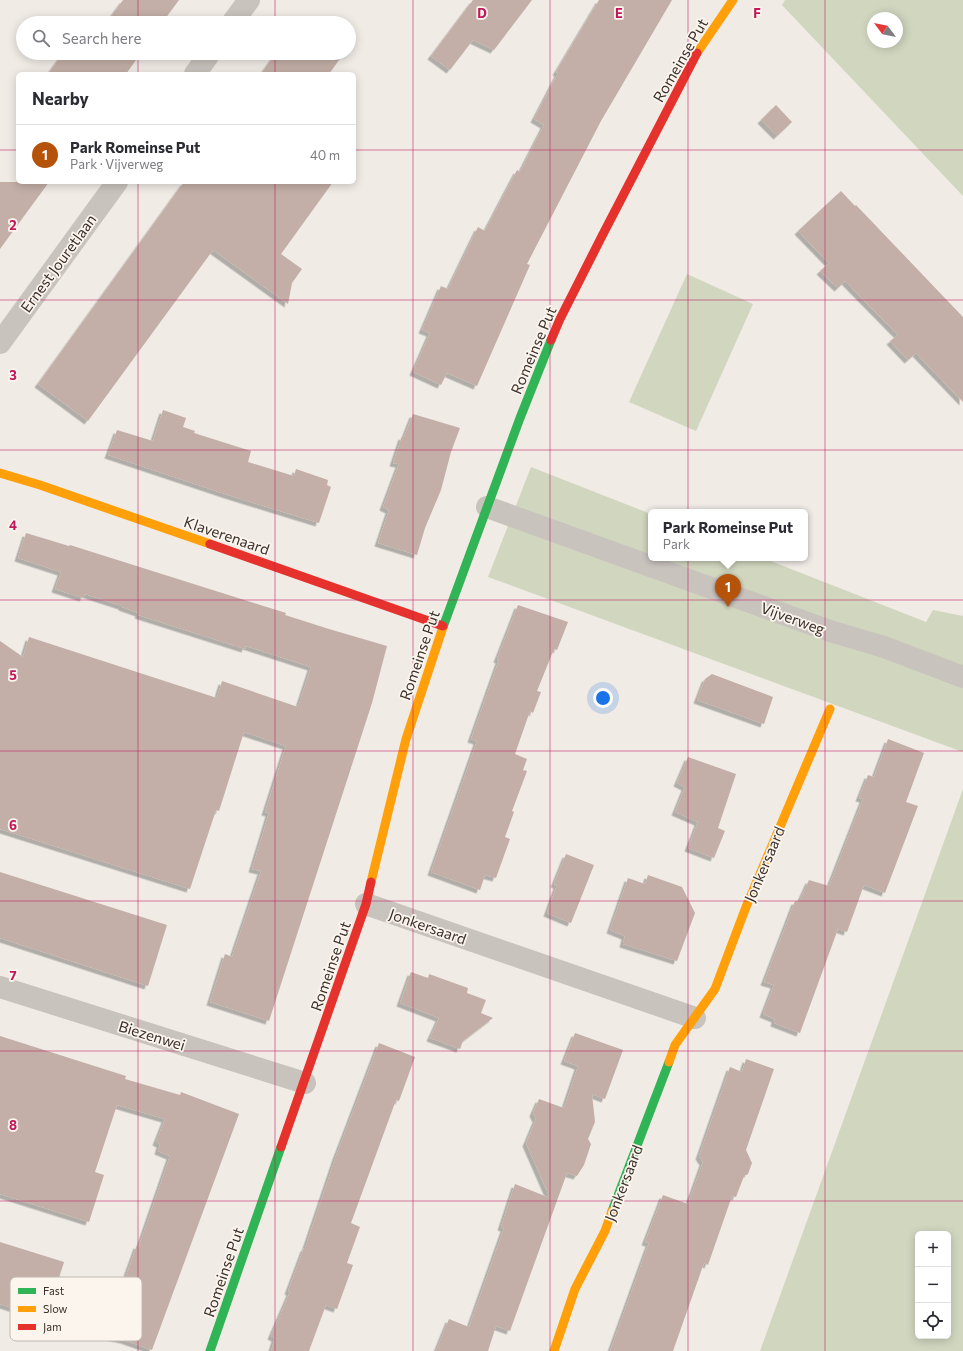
<!DOCTYPE html>
<html lang="en">
<head>
<meta charset="utf-8">
<style>
  :root { --surface:#fff; --page:#f7f7f7; --text:#2b2b33; --muted:#7c7c81; --line:#e1e1e2; --accent:#b45309 }
  body { margin:0; font-family:Commissioner,sans-serif; background:var(--page); color:var(--text) }
  .controls { position:absolute; right:12px; bottom:12px; display:grid; overflow:hidden; border-radius:6px; box-shadow:0 2px 10px #0003 }
  .controls button { width:36px; height:36px; display:grid; place-items:center; padding:0; border:0; border-bottom:1px solid var(--line); background:var(--surface); color:var(--text); font:20px sans-serif }
  .compass { position:absolute; left:867px; top:12px; width:36px; height:36px; border-radius:50%; background:var(--surface); box-shadow:0 2px 10px #0003; rotate:302deg }
  .you { position:absolute; left:603px; top:698px; width:14px; height:14px; margin:-10px; border:3px solid #fff; border-radius:50%; background:#1a73e8; box-shadow:0 0 0 6px #1a73e833 }
  .badge { display:grid; place-items:center; width:26px; height:26px; border-radius:50%; background:var(--accent); color:#fff; font-size:13px; font-weight:700 }
  .pin { position:absolute; translate:-50% -33px; filter:drop-shadow(0 1px 2px #0008) }
  .pin::after { content:''; position:absolute; top:21px; width:14px; height:12px; background:inherit; clip-path:polygon(0 0,100% 0,50% 100%) }
  .popup { position:absolute; left:648px; top:509px; width:160px; height:52px; box-sizing:border-box; display:grid; place-content:center; border-radius:6px; background:var(--surface); filter:drop-shadow(0 1px 3px #0005); font-size:13px; white-space:nowrap; color:var(--muted) }
  .popup b { font-size:15px; color:var(--text) }
  .popup::after { content:''; position:absolute; left:50%; top:100%; margin-left:-8px; border:8px solid transparent; border-top-color:var(--surface) }
  .list { margin:0; padding:0; list-style:none }
  h2 { display:flex; justify-content:space-between; align-items:center; height:52px; margin:0; padding:0 16px; font-size:17px }
  h2 small { font-size:13px; font-weight:400; color:var(--muted) }
  .list li { display:grid; grid-template-columns:26px 1fr auto; gap:12px; align-items:center; box-sizing:border-box; height:60px; padding:0 16px; border-top:1px solid var(--line) }
  .list b { display:block; font-size:15px; white-space:nowrap }
  .list p { margin:0; font-size:13px; white-space:nowrap; color:var(--muted) }
  .list em { font-size:13px; font-style:normal; color:var(--muted) }
  .icon { flex:none; width:22px; height:22px; fill:none; stroke:currentColor; stroke-width:2; stroke-linecap:round; stroke-linejoin:round }
  .map { position:relative; flex:none; width:963px; height:1351px; overflow:hidden }
  .search { position:absolute; background:var(--surface); box-shadow:0 2px 10px #0003; left:16px; top:16px; width:340px; height:44px; display:flex; align-items:center; gap:10px; box-sizing:border-box; padding:0 14px; border-radius:22px; color:var(--muted); font-size:15px }
  .panel { position:absolute; background:var(--surface); box-shadow:0 2px 10px #0003; left:16px; top:72px; width:340px; height:112px; border-radius:6px }
  .map>svg:first-child { display:block }
</style>
</head>
<body>
<div class="map">
<svg width="963" height="1351" viewBox="0 0 963 1351">
  <defs>
    <filter id="shadow"><feDropShadow dx="-3.5" dy="3.5" stdDeviation="0" flood-color="#0004"/></filter>
  </defs>
  <rect width="100%" height="100%" fill="#f0ebe5"/>
  <g fill="#d1d6bf" fill-rule="evenodd">
    <path d="M785,0H963V196L782,5ZM873,18H897V42H873Z"/>
    <path d="M687,274L753,304L696,431L629,402Z"/>
    <path d="M531,467L651,514V558H763L926,622L933,610L963,616V752L488,577Z"/>
    <path d="M963,789V1351H760ZM918,1234H948V1336H918Z"/>
  </g>
  <g fill="#c3afa7" filter="url(#shadow)">
    <path d="M123,0H179L162,23H106Z"/>
    <path d="M473,0H532L494,50L473,40L450,70L431,56Z"/>
    <path d="M599,0H672L601,121L527,264L530,265L477,386L447,373L441,385L413,372L430,333L422,330L441,286L448,289L478,227L485,231L517,170L520,172L544,125L534,119L558,73L556,72Z"/>
    <path d="M303,16L314,23H298Z"/>
    <path d="M63,53H141L126,74H48Z"/>
    <path d="M276,53H344L329,74H261Z"/>
    <path d="M776,105L792,122L777,136L761,120Z"/>
    <path d="M0,182H49L0,249Z"/>
    <path d="M184,182H333L281,254L302,269L292,283L288,304L213,250L88,421L38,384Z"/>
    <path d="M841,191L855,206L856,205L963,317V402L916,353L908,360L890,341L898,335L845,281L838,288L820,271L829,263L798,231Z"/>
    <path d="M163,410L186,418L183,427L195,431L194,433L251,451L248,462L294,476L296,469L328,480L327,485L331,487L319,523L228,495L108,455L117,430L153,441Z"/>
    <path d="M413,414L460,428L451,452L441,490L425,528L417,555L378,543L389,510L383,507L399,464L393,463L402,436L404,437Z"/>
    <path d="M26,533L69,546L70,545L286,613L285,615L329,629L387,646L372,703L269,1021L210,1002L225,954L232,957L261,871L252,869L269,813L265,812L286,746L244,732L219,811L216,810L190,889L0,829V641L23,657L29,637L217,698L222,681L298,707L311,667L246,646L245,649L138,615L139,613L122,607V606L85,594L83,598L55,589L61,572L18,558Z"/>
    <path d="M518,605L568,622L557,650L554,649L537,691L541,692L533,713L530,711L515,754L527,759L523,770L527,771L512,811L514,812L505,837L510,839L496,878L485,875L480,890L431,872L477,741L471,739L499,660L497,659Z"/>
    <path d="M712,674L773,697L764,724L697,700L705,679Z"/>
    <path d="M888,739L924,753L906,802L918,806L885,893L864,885L847,932L838,929L800,1033L774,1023L775,1019L763,1014L774,985L764,982L795,901L799,902L809,880L829,886L863,799L859,798L868,775L874,777Z"/>
    <path d="M688,757L736,774L718,828L725,831L714,858L688,848L698,822L675,812L685,787L677,783Z"/>
    <path d="M566,854L594,865L571,923L547,913L557,885L554,884Z"/>
    <path d="M0,872L167,925L148,986L0,938Z"/>
    <path d="M648,875L682,887L695,913L677,961L623,944L625,936L610,930L628,878L645,884Z"/>
    <path d="M411,972L428,978L429,974L468,988L467,993L486,1000L481,1013L493,1018L463,1041L460,1049L430,1038L439,1018L400,1003Z"/>
    <path d="M575,1033L623,1050L605,1099L592,1094L595,1122L588,1139L591,1144L584,1165L577,1176L567,1173L510,1331L496,1326L488,1351H436L449,1319L469,1327L504,1228L501,1227L515,1184L550,1198L526,1143L536,1119L533,1113L539,1099L564,1108L578,1066L564,1061Z"/>
    <path d="M0,1036L126,1076L125,1079L180,1095L181,1092L239,1114L152,1350L124,1340L84,1332L95,1299L116,1304L137,1245L139,1246L170,1156L158,1151L160,1144L156,1142L165,1119L117,1105L95,1172L104,1175L89,1222L0,1194Z"/>
    <path d="M379,1043L415,1057L399,1101L396,1100L351,1223L360,1227L347,1263L353,1265L337,1309L326,1305L309,1351H271L275,1338L271,1336L290,1292L288,1291L304,1248H305L336,1156Z"/>
    <path d="M746,1059L774,1069L746,1150L752,1163L748,1174L744,1176L736,1197L732,1196L708,1265L704,1263L673,1351H610L649,1243L645,1242L663,1195L688,1204L703,1162L699,1156L730,1067L742,1072Z"/>
    <path d="M0,1242L64,1262L46,1319L0,1304Z"/>
  </g>
  <g fill="none" stroke-linecap="round" stroke-linejoin="round">
    <g stroke="#c9c3be" stroke-width="22">
      <path d="M232,23L249,0"/>
      <path d="M195,74L210,53"/>
      <path d="M0,343L117,182"/>
      <path d="M487,507L830,631L884,647L963,677"/>
      <path d="M366,904L695,1018"/>
      <path d="M0,987L305,1083"/>
    </g>
    <g stroke="#30b455" stroke-width="9">
      <path d="M443,627L520,418L551,340"/>
      <path d="M612,1211L669,1062"/>
      <path d="M210,1351L281,1147"/>
    </g>
    <g stroke="#ff9f0a" stroke-width="9">
      <path d="M697,53L733,0"/>
      <path d="M0,473L40,485L210,544"/>
      <path d="M371,882L406,739L443,627"/>
      <path d="M669,1062L675,1045L715,989L746,907L830,709"/>
      <path d="M554,1351L575,1289L605,1231L612,1211"/>
    </g>
    <g stroke="#e5322d" stroke-width="9">
      <path d="M551,340L560,319L602,236L697,53"/>
      <path d="M210,544L443,626"/>
      <path d="M281,1147L366,904L371,882"/>
    </g>
  </g>
  <path fill="none" stroke="#c2185b" stroke-width="1" stroke-opacity="0.55" d="M138,0V23M275,0V23M413,0V1351M550,0V1351M688,0V1351M825,0V1351M138,53V74M275,53V74M0,150H18M354,150H963M138,182V1351M275,182V1351M0,300H963M0,450H963M0,600H963M0,751H963M0,901H963M0,1051H963M0,1201H963"/>
  <g text-anchor="middle" dominant-baseline="central" stroke-width="3.5" stroke-linejoin="round" paint-order="stroke">
    <g font-size="15" fill="#3b302b" stroke="#fbf5ee">
      <text transform="translate(680 60) rotate(-60)">Romeinse Put</text>
      <text transform="translate(58 263) rotate(-54)">Ernest Jouretlaan</text>
      <text transform="translate(533 350) rotate(-67)">Romeinse Put</text>
      <text transform="translate(227 535) rotate(19)">Klaverenaard</text>
      <text transform="translate(793 618) rotate(20)">Vijverweg</text>
      <text transform="translate(419 655) rotate(-71)">Romeinse Put</text>
      <text transform="translate(764 864) rotate(-67)">Jonkersaard</text>
      <text transform="translate(428 926) rotate(19)">Jonkersaard</text>
      <text transform="translate(330 966) rotate(-71)">Romeinse Put</text>
      <text transform="translate(152 1035) rotate(17)">Biezenwei</text>
      <text transform="translate(623 1183) rotate(-69)">Jonkersaard</text>
      <text transform="translate(223 1272) rotate(-71)">Romeinse Put</text>
    </g>
  </g>
  <rect x="10" y="1277" width="132" height="64" rx="6" fill="#fbf5ee" stroke="#c1bab4" stroke-width="1"/>
  <rect x="18" y="1288" width="18" height="6" fill="#30b455"/>
  <rect x="18" y="1306" width="18" height="6" fill="#ff9f0a"/>
  <rect x="18" y="1324" width="18" height="6" fill="#e5322d"/>
  <g font-size="11" fill="#3b302b">
    <text x="43" y="1295">Fast</text>
    <text x="43" y="1313">Slow</text>
    <text x="43" y="1331">Jam</text>
  </g>
  <g font-size="13" text-anchor="middle" font-weight="bold" fill="#c2185b" stroke="#fbf5ee" stroke-width="3.5" stroke-linejoin="round" paint-order="stroke">
    <text x="482" y="18">D</text>
    <text x="619" y="18">E</text>
    <text x="757" y="18">F</text>
    <text x="13" y="230">2</text>
    <text x="13" y="380">3</text>
    <text x="13" y="530">4</text>
    <text x="13" y="680">5</text>
    <text x="13" y="830">6</text>
    <text x="13" y="980">7</text>
    <text x="13" y="1130">8</text>
  </g>
</svg>
<div class="controls">
<button>+</button>
<button>−</button>
<button><svg class="icon" aria-label="locate" viewBox="0 0 24 24"><circle cx="12" cy="12" r="6"/><path d="M12 2v4M12 18v4M2 12h4M18 12h4"/></svg></button>
</div>
<svg class="compass" viewBox="-18 -18 36 36"><path d="M0-13l5 13h-10z" fill="#e53935"/><path d="M0 13l5-13h-10z" fill="#7c7c81"/></svg>
<div class="you"></div>
<div class="pin badge" style="left:728px;top:607px">1</div>
<div class="popup"><b>Park Romeinse Put</b>Park</div>
<div class="search"><svg class="icon" aria-label="search" viewBox="0 0 24 24"><circle cx="10" cy="10" r="6"/><path d="M15 15l6 6"/></svg>Search here</div>
<section class="panel">
<h2>Nearby<small></small></h2>
<ul class="list">
<li><span class="badge">1</span><div><b>Park Romeinse Put</b><p>Park · Vijverweg</p></div><em>40 m</em></li>
</ul>
</section>
</div>
</body>
</html>
